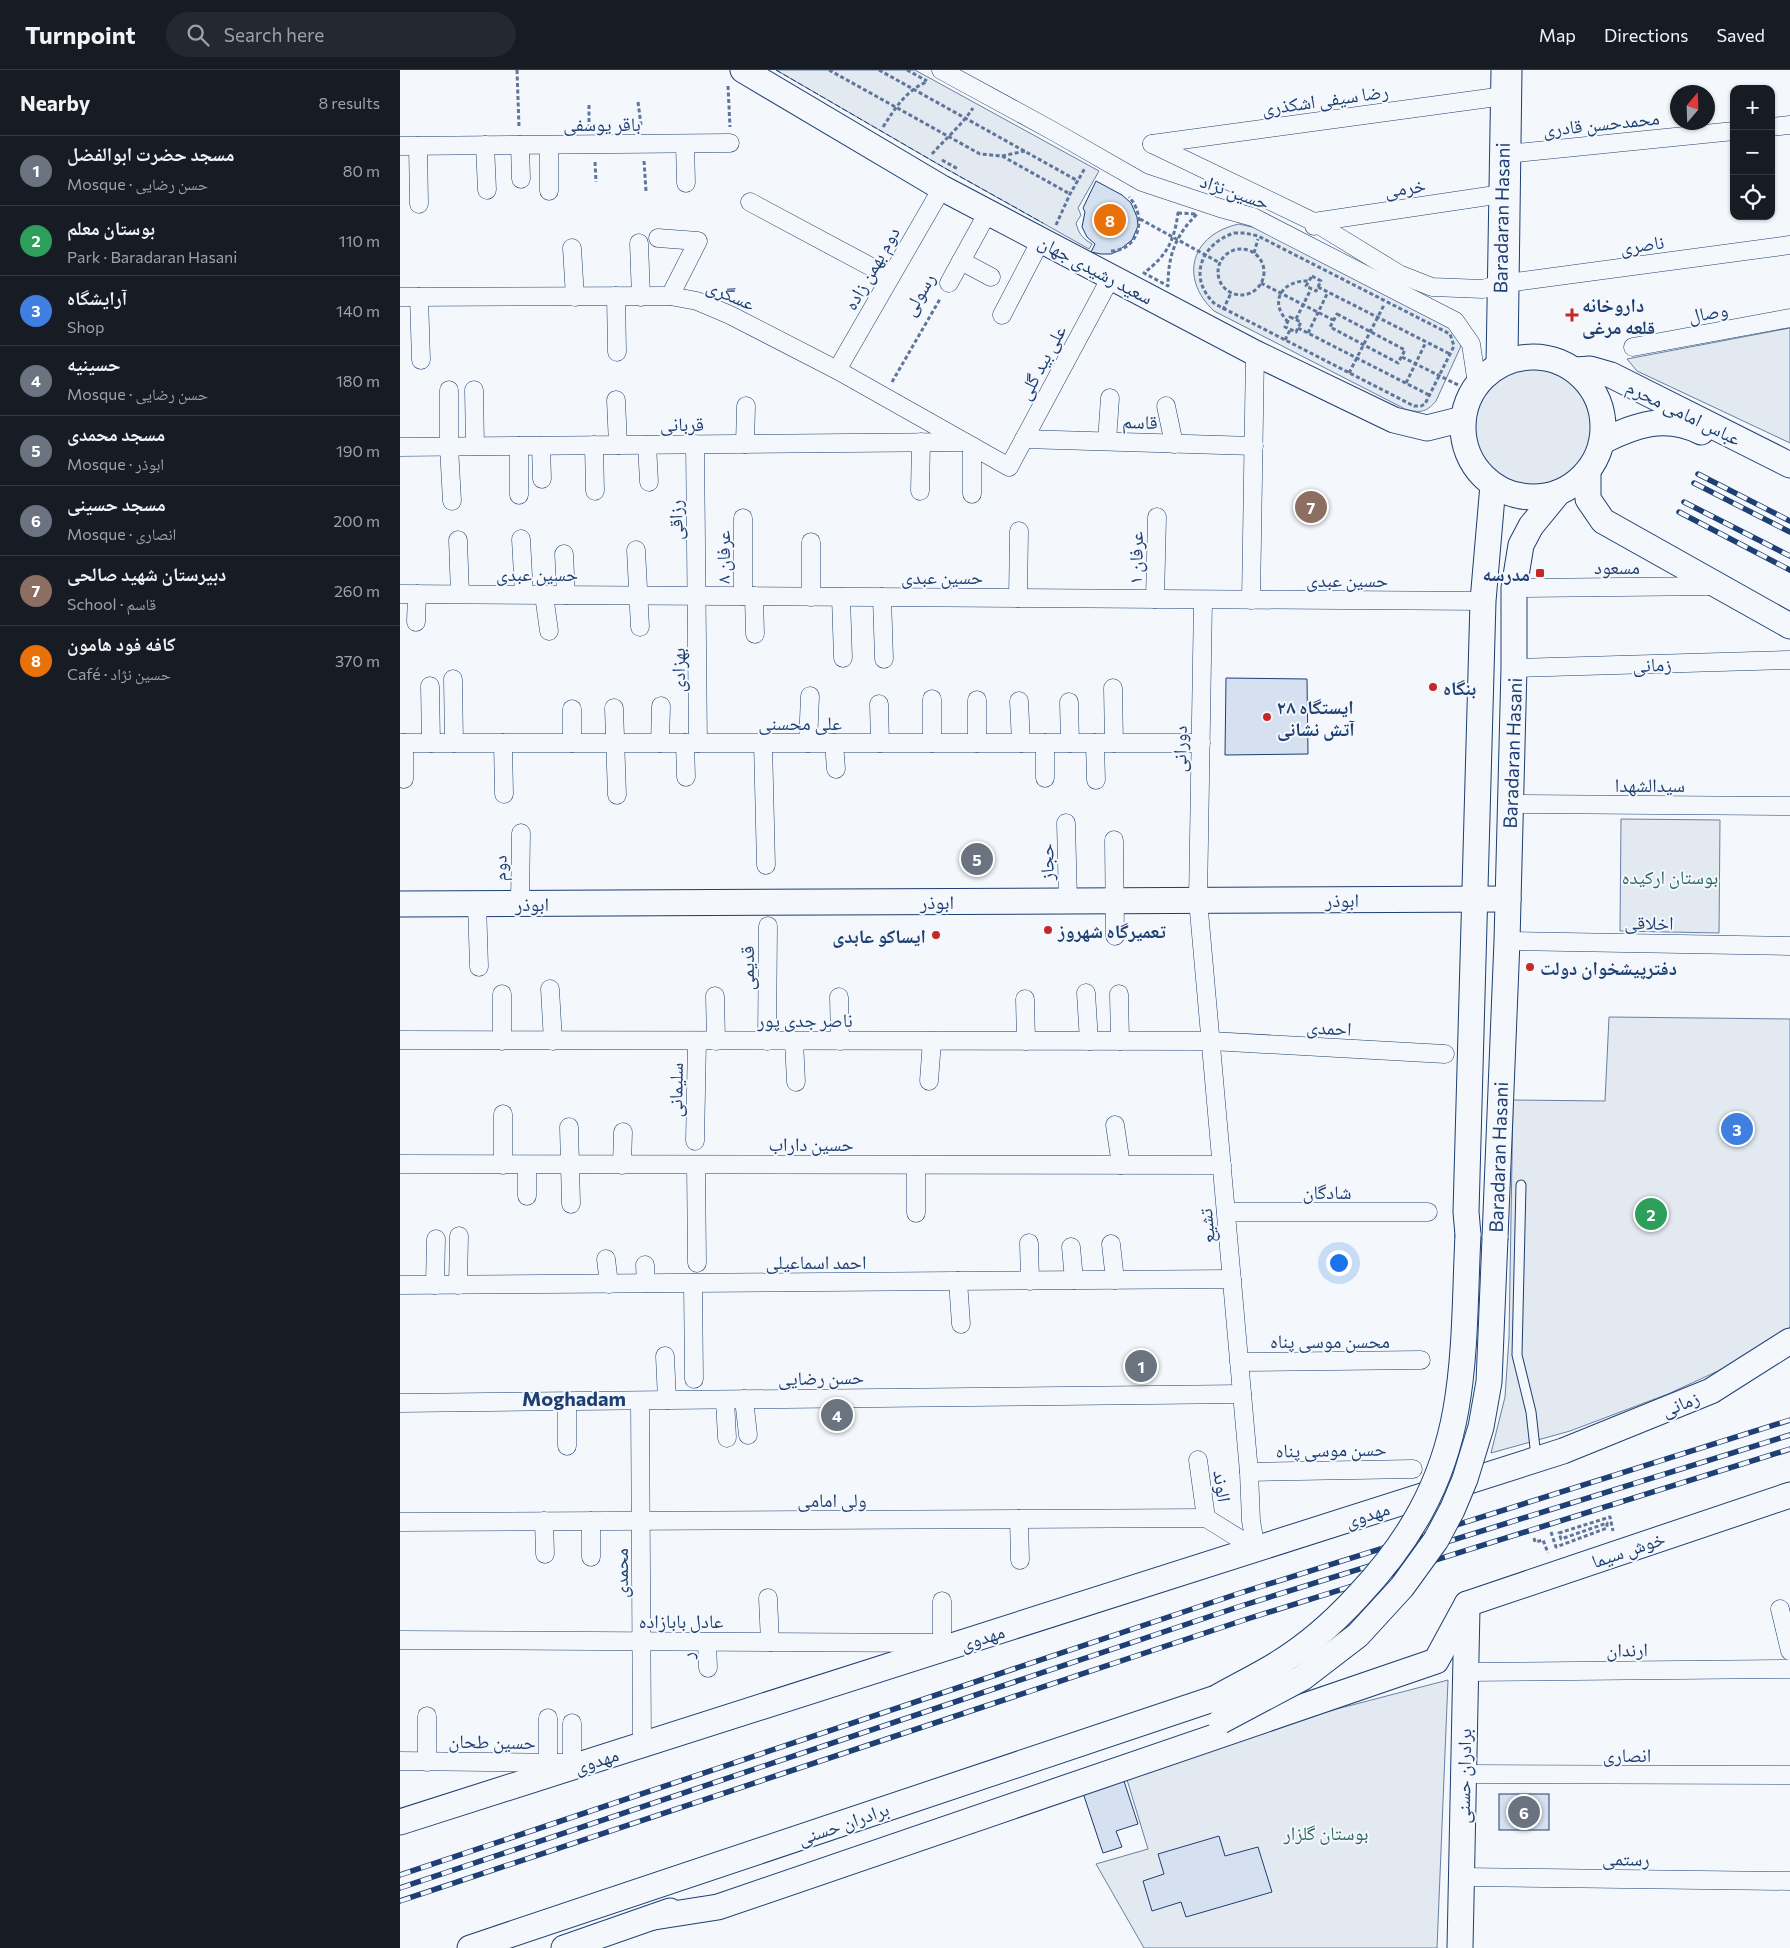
<!DOCTYPE html>
<html lang="en">
<head>
<meta charset="utf-8">
<style>
  :root { --surface:#171b24; --page:#242831; --text:#f1f3f6; --muted:#9ea1a6; --line:#363941; --accent:#7c3aed }
  body { margin:0; font-family:Commissioner,"Noto Naskh Arabic",sans-serif; background:var(--page); color:var(--text) }
  .controls { position:absolute; right:15px; top:15px; display:grid; overflow:hidden; border-radius:10px; box-shadow:0 1px 4px #0004 }
  .controls button { width:45px; height:45px; display:grid; place-items:center; padding:0; border:0; border-bottom:1px solid var(--line); background:var(--surface); color:var(--text); font:25px sans-serif }
  .compass { position:absolute; left:1270px; top:15px; width:45px; height:45px; border-radius:50%; background:var(--surface); box-shadow:0 1px 4px #0004; rotate:19deg }
  .you { position:absolute; left:938px; top:1192px; width:18px; height:18px; margin:-12px; border:4px solid #fff; border-radius:50%; background:#1a73e8; box-shadow:0 0 0 8px #1a73e833 }
  .badge { display:grid; place-items:center; width:32px; height:32px; border-radius:50%; background:var(--accent); color:#fff; font-size:16px; font-weight:700 }
  .pin { position:absolute; translate:-50% -50%; border:2px solid #fff; box-shadow:0 1px 5px #0006 }
  .list { margin:0; padding:0; list-style:none }
  h2 { display:flex; justify-content:space-between; align-items:center; height:65px; margin:0; padding:0 20px; font-size:21px }
  h2 small { font-size:16px; font-weight:400; color:var(--muted) }
  .list li { display:grid; grid-template-columns:32px 1fr auto; gap:15px; align-items:center; box-sizing:border-box; height:70px; padding:0 20px; border-top:1px solid var(--line) }
  .list b { display:block; font-size:19px; white-space:nowrap }
  .list p { margin:0; font-size:16px; white-space:nowrap; color:var(--muted) }
  .list em { font-size:16px; font-style:normal; color:var(--muted) }
  .icon { flex:none; width:28px; height:28px; fill:none; stroke:currentColor; stroke-width:2; stroke-linecap:round; stroke-linejoin:round }
  .map { position:relative; flex:none; width:1390px; height:1878px; overflow:hidden }
  header { display:flex; align-items:center; gap:30px; box-sizing:border-box; height:70px; padding:0 25px; background:var(--surface); border-bottom:1px solid var(--line) }
  header strong { font-size:24px }
  nav { display:flex; gap:28px; margin-inline-start:auto; font-size:18px }
  .search { width:350px; height:45px; background:var(--page); display:flex; align-items:center; gap:12px; box-sizing:border-box; padding:0 18px; border-radius:28px; color:var(--muted); font-size:19px }
  main { display:flex }
  aside { flex:1; background:var(--surface) }
  .map>svg:first-child { display:block }
</style>
</head>
<body>
<header>
<strong>Turnpoint</strong>
<div class="search"><svg class="icon" aria-label="search" viewBox="0 0 24 24"><circle cx="10" cy="10" r="6"/><path d="M15 15l6 6"/></svg>Search here</div>
<nav><a>Map</a><a>Directions</a><a>Saved</a></nav>
</header>
<main>
<aside>
<h2>Nearby<small>8 results</small></h2>
<ul class="list">
<li><span class="badge" style="background:#6b7280">1</span><div><b>مسجد حضرت ابوالفضل</b><p>Mosque · حسن رضایی</p></div><em>80 m</em></li>
<li><span class="badge" style="background:#2e9e5b">2</span><div><b>بوستان معلم</b><p>Park · Baradaran Hasani</p></div><em>110 m</em></li>
<li><span class="badge" style="background:#3f7fe0">3</span><div><b>آرایشگاه</b><p>Shop</p></div><em>140 m</em></li>
<li><span class="badge" style="background:#6b7280">4</span><div><b>حسینیه</b><p>Mosque · حسن رضایی</p></div><em>180 m</em></li>
<li><span class="badge" style="background:#6b7280">5</span><div><b>مسجد محمدی</b><p>Mosque · ابوذر</p></div><em>190 m</em></li>
<li><span class="badge" style="background:#6b7280">6</span><div><b>مسجد حسینی</b><p>Mosque · انصاری</p></div><em>200 m</em></li>
<li><span class="badge" style="background:#8d6e63">7</span><div><b>دبیرستان شهید صالحی</b><p>School · قاسم</p></div><em>260 m</em></li>
<li><span class="badge" style="background:#e8710a">8</span><div><b>کافه فود هامون</b><p>Café · حسین نژاد</p></div><em>370 m</em></li>
</ul>
</aside>
<div class="map">
<svg width="1390" height="1878" viewBox="0 0 1390 1878">
  <rect width="100%" height="100%" fill="#f4f7fb"/>
  <g fill="#e3e9f0" stroke="#687fa3">
    <path d="M376,0H515L699,101L678,138L681,145L676,153C679,164 682,168 692,174L689,179L543,97Z"/>
    <path d="M839,154L856,158L1050,256L1059,269L1061,276L1036,331C1026,343 1019,343 1005,339L814,241C778,207 792,164 839,154Z"/>
    <path d="M1390,258V373L1237,301L1227,289Z"/>
    <circle cx="1134" cy="356" r="61"/>
    <path d="M1221,749L1320,750L1319,863L1220,861Z"/>
    <path d="M1209,947L1390,949V1257L1377,1268L1344,1289L1268,1324L1170,1361L1091,1383L1105,1327L1109,1268L1113,1030L1205,1031Z"/>
    <path d="M1048,1610L1037,1878H744L696,1794L748,1779L725,1703L837,1665Z"/>
  </g>
  <g fill="#d5e0f0" stroke="#1d3f73">
    <path d="M696,111L722,125L731,133L737,147L738,156L732,170L718,181L711,184H701L691,182L695,174L687,167L682,157L685,142L683,138Z"/>
    <path d="M826,608L907,609L908,684L825,685Z"/>
    <path d="M722,1705L738,1754L716,1761L722,1777L703,1783L681,1717Z"/>
    <rect x="1099" y="1724" width="50" height="36"/>
    <path d="M819,1766L825,1786L858,1777L872,1822L786,1847L781,1832L752,1841L743,1811L764,1804L758,1784Z"/>
  </g>
  <g fill="none" stroke-linecap="round" stroke-linejoin="round">
    <g stroke="#1d3f73" stroke-width="11">
      <g id="lane">
        <path d="M1113,289L1117,0"/>
        <path d="M1121,1115L1117,1285L1131,1342L1136,1387"/>
      </g>
    </g>
    <g stroke="#1d3f73" stroke-width="19">
      <g id="street">
        <path d="M541,0L653,61L742,112L820,138L853,147L1055,251L1071,274L1077,314"/>
        <path d="M1371,57L1390,55"/>
        <path d="M285,74L286,113"/>
        <path d="M752,74L914,152L999,204L1032,217L1083,219L1100,214L1390,175"/>
        <path d="M752,74L1104,26"/>
        <path d="M85,75L87,120"/>
        <path d="M120,75L121,109"/>
        <path d="M149,75V121"/>
        <path d="M0,76L330,73"/>
        <path d="M18,76L19,134"/>
        <path d="M1103,86L1116,83L1334,61"/>
        <path d="M350,132L490,207"/>
        <path d="M914,156V152L1102,124"/>
        <path d="M258,168L298,171L270,226"/>
        <path d="M239,173L241,227"/>
        <path d="M172,178L175,227"/>
        <path d="M561,191L591,207"/>
        <path d="M549,213L588,142"/>
        <path d="M216,226L217,282"/>
        <path d="M0,227L270,226L297,231L330,245L437,300L609,397L711,207"/>
        <path d="M19,227L21,290"/>
        <path d="M602,245L641,170"/>
        <path d="M1233,277L1390,248"/>
        <path d="M437,300L542,118"/>
        <path d="M49,320V377L52,431"/>
        <path d="M74,320L75,376"/>
        <path d="M216,330L218,375"/>
        <path d="M766,336L774,374"/>
        <path d="M624,369L854,376"/>
        <path d="M707,371L710,328"/>
        <path d="M295,374L298,673"/>
        <path d="M345,374L346,336"/>
        <path d="M194,375L195,421"/>
        <path d="M247,375L249,412"/>
        <path d="M119,376V425"/>
        <path d="M141,376L142,409"/>
        <path d="M572,376V424"/>
        <path d="M0,377L564,372"/>
        <path d="M520,421L521,372"/>
        <path d="M343,448V526"/>
        <path d="M121,469L124,524"/>
        <path d="M58,470L60,524"/>
        <path d="M411,472V527"/>
        <path d="M236,480L240,557"/>
        <path d="M164,484L166,525"/>
        <path d="M1114,518L1316,516"/>
        <path d="M0,524L1083,531"/>
        <path d="M144,525L149,561"/>
        <path d="M354,526L355,564"/>
        <path d="M441,527L443,588"/>
        <path d="M482,527L484,589"/>
        <path d="M618,528L619,461"/>
        <path d="M755,529L757,447"/>
        <path d="M803,530L798,830L849,1402L851,1451L856,1479"/>
        <path d="M851,530L855,283"/>
        <path d="M16,552L17,524"/>
        <path d="M1114,598L1390,590"/>
        <path d="M53,609L54,673"/>
        <path d="M30,616L31,673"/>
        <path d="M713,618L714,673"/>
        <path d="M532,629V673"/>
        <path d="M577,630V673"/>
        <path d="M619,631L621,673"/>
        <path d="M669,632L670,673"/>
        <path d="M479,634L480,673"/>
        <path d="M214,638L217,725"/>
        <path d="M172,639V673"/>
        <path d="M0,673H801"/>
        <path d="M4,673V709"/>
        <path d="M103,673L104,724"/>
        <path d="M260,673L261,636"/>
        <path d="M285,673L286,707"/>
        <path d="M363,673L366,795"/>
        <path d="M408,673L410,626"/>
        <path d="M434,673L436,699"/>
        <path d="M695,673L696,710"/>
        <path d="M645,708V673"/>
        <path d="M1111,734L1390,736"/>
        <path d="M666,753L668,830"/>
        <path d="M714,770L715,866"/>
        <path d="M77,833L79,897"/>
        <path d="M120,833L121,763"/>
        <path d="M1107,871L1390,876"/>
        <path d="M150,919L153,971"/>
        <path d="M686,923L689,971"/>
        <path d="M102,924V971"/>
        <path d="M719,924L720,971"/>
        <path d="M315,926L316,971"/>
        <path d="M439,927L440,971"/>
        <path d="M625,929L626,971"/>
        <path d="M0,970L811,971L1045,984"/>
        <path d="M367,971L368,856"/>
        <path d="M394,971L396,1012"/>
        <path d="M529,1011L532,971"/>
        <path d="M103,1044V1095"/>
        <path d="M715,1055L721,1095"/>
        <path d="M169,1057L171,1134"/>
        <path d="M295,1071L297,971"/>
        <path d="M0,1094L822,1095"/>
        <path d="M127,1095V1126"/>
        <path d="M222,1095L223,1062"/>
        <path d="M296,1095L297,1193"/>
        <path d="M516,1095V1143"/>
        <path d="M826,1142H1028"/>
        <path d="M629,1173L630,1211"/>
        <path d="M711,1174L715,1210"/>
        <path d="M671,1177L674,1210"/>
        <path d="M206,1189L209,1214"/>
        <path d="M245,1195L246,1213"/>
        <path d="M558,1211L561,1254"/>
        <path d="M293,1213L294,1309"/>
        <path d="M0,1215L832,1209"/>
        <path d="M35,1215L36,1169"/>
        <path d="M58,1215L59,1166"/>
        <path d="M265,1286L267,1330"/>
        <path d="M839,1292L1021,1290"/>
        <path d="M344,1329L348,1365"/>
        <path d="M325,1330L327,1368"/>
        <path d="M240,1331L242,1675"/>
        <path d="M0,1333L842,1324"/>
        <path d="M167,1376V1331"/>
        <path d="M798,1390L806,1448"/>
        <path d="M849,1402L1013,1399"/>
        <path d="M619,1449L620,1490"/>
        <path d="M144,1451L145,1484"/>
        <path d="M0,1452L806,1448L856,1479"/>
        <path d="M191,1487V1451"/>
        <path d="M368,1528L370,1572"/>
        <path d="M542,1531V1573"/>
        <path d="M1380,1539L1390,1581"/>
        <path d="M0,1570L544,1573"/>
        <path d="M307,1572L308,1598"/>
        <path d="M1065,1602L1390,1599"/>
        <path d="M0,1691L167,1693"/>
        <path d="M27,1692V1646"/>
        <path d="M148,1693V1648"/>
        <path d="M172,1693V1653"/>
        <path d="M1063,1704L1390,1705"/>
        <path d="M1061,1807L1390,1811"/>
      </g>
    </g>
    <g stroke="#1d3f73" stroke-width="27">
      <g id="secondary">
        <path d="M343,0L542,118L855,283L994,350L1027,358L1063,349"/>
        <circle cx="1133" cy="357" r="70"/>
        <path d="M1099,295L1104,0"/>
        <path d="M1176,300L1190,299L1211,305L1390,395"/>
        <path d="M1203,371C1235,355 1266,344 1301,362"/>
        <path d="M1188,402V429L1203,451L1390,556"/>
        <path d="M0,834L1108,829"/>
        <path d="M1068,1165L1066,1142L1083,531L1093,415"/>
        <path d="M1095,1168L1107,871L1114,598V518L1121,475L1131,456L1158,423"/>
        <path d="M1067,1534L1390,1425"/>
        <path d="M0,1752L1163,1381L1311,1321L1390,1271"/>
        <path d="M254,1847L318,1837L1036,1591L1067,1534"/>
        <path d="M70,1878L816,1628"/>
        <path d="M164,1878L270,1841"/>
        <path d="M1060,1878L1067,1538"/>
      </g>
    </g>
    <g stroke="#5e769c" stroke-width="3" stroke-dasharray="4 2.5" stroke-linecap="butt">
      <path d="M117,0L119,57"/>
      <path d="M429,0L580,84L602,86L670,124"/>
      <path d="M479,0L678,111"/>
      <path d="M507,0L527,11"/>
      <path d="M328,16L330,57"/>
      <path d="M238,32L241,55"/>
      <path d="M189,35V56"/>
      <path d="M483,57C496,37 505,22 526,12"/>
      <path d="M532,84C545,69 562,55 573,38"/>
      <path d="M602,86L625,81"/>
      <path d="M542,90L558,99"/>
      <path d="M244,91L246,121"/>
      <path d="M195,92L196,112"/>
      <path d="M778,143L797,144C775,166 768,186 768,216L744,203C767,185 774,172 778,143Z"/>
      <path d="M740,149L820,193"/>
      <path d="M656,155L670,124L685,98"/>
      <path d="M834,163H845L858,166L1050,264L1054,276L1025,334L1021,336H1014L815,234C787,208 801,174 834,163Z"/>
      <circle cx="841" cy="202" r="23"/>
      <path d="M711,181C740,180 747,146 729,127"/>
      <path d="M854,183L858,169"/>
      <path d="M912,206L921,211L916,221L906,216Z"/>
      <path d="M861,213L933,250"/>
      <path d="M918,217L1050,284"/>
      <path d="M823,240L831,223"/>
      <path d="M937,244L1005,280L998,293L930,257Z"/>
      <path d="M890,247L901,252L896,262L885,257Z"/>
      <path d="M896,249L911,219"/>
      <path d="M888,252C868,231 882,210 909,211"/>
      <path d="M898,258L1031,326"/>
      <path d="M908,263L928,222"/>
      <path d="M885,270L890,260"/>
      <path d="M1002,287L1058,315"/>
      <path d="M949,303L984,235"/>
      <path d="M492,312L540,229"/>
      <path d="M1006,313L1026,272"/>
      <path d="M1151,1462L1156,1477L1207,1458V1453L1161,1469L1159,1463L1210,1447L1213,1461"/>
      <path d="M1134,1468L1135,1472L1143,1470L1148,1483"/>
    </g>
    <use href="#lane" stroke="#f4f7fb" stroke-width="9"/>
    <use href="#street" stroke="#f4f7fb" stroke-width="18"/>
    <use href="#secondary" stroke="#f4f7fb" stroke-width="25"/>
    <g stroke="#1d3f73" stroke-width="5.5">
      <g id="rail">
        <path d="M1298,404L1390,451"/>
        <path d="M1294,413L1390,462"/>
        <path d="M1284,432L1390,486"/>
        <path d="M1279,442L1390,500"/>
        <path d="M0,1805L837,1524L1390,1350"/>
        <path d="M0,1818L841,1536L1390,1365"/>
        <path d="M0,1831L847,1549L1390,1379"/>
      </g>
    </g>
    <use href="#rail" stroke="#f4f7fb" stroke-width="4" stroke-dasharray="11" stroke-linecap="butt"/>
    <g stroke="#1d3f73" stroke-width="27" stroke-linecap="butt">
      <g id="secondary-bridge">
        <path d="M816,1628C837,1616 858,1606 879,1593C908,1575 934,1552 957,1527C1009,1472 1043,1414 1056,1339C1066,1282 1065,1223 1068,1165"/>
        <path d="M821,1651L902,1608L958,1565L1002,1517L1036,1470L1052,1440L1065,1409L1081,1357L1089,1312L1095,1168"/>
      </g>
    </g>
    <use href="#secondary-bridge" stroke="#f4f7fb" stroke-width="25"/>
    <path stroke="#1d3f73" stroke-width="1" stroke-dasharray="6 2.5" stroke-linecap="butt" d="M376,0L543,97L643,153"/>
  </g>
  <g fill="#c62828" stroke="#f4f7fb" stroke-width="2">
    <path d="M1169.5 237.5h5v5h5v5h-5v5h-5v-5h-5v-5h5z"/>
    <rect x="1135" y="498" width="10" height="10" rx="2.5"/>
    <circle cx="1033" cy="617" r="5"/>
    <circle cx="867" cy="647" r="5"/>
    <circle cx="648" cy="860" r="5"/>
    <circle cx="536" cy="865" r="5"/>
    <circle cx="1130" cy="897" r="5"/>
  </g>
  <g text-anchor="middle" dominant-baseline="central" stroke-width="4" stroke-linejoin="round" paint-order="stroke">
    <g font-size="19" fill="#1d3f73" stroke="#f4f7fb">
      <text transform="translate(925 29) rotate(-8)">رضا سیفی اشکذری</text>
      <text x="202" y="53">باقر یوسفی</text>
      <text transform="translate(1201 53) rotate(-6)">محمدحسن قادری</text>
      <text transform="translate(1005 117) rotate(-8)">خرمی</text>
      <text transform="translate(835 121) rotate(19)">حسین نژاد</text>
      <text transform="translate(1101 148) rotate(-89)">Baradaran Hasani</text>
      <text transform="translate(1242 174) rotate(-8)">ناصری</text>
      <text transform="translate(471 198) rotate(-60)">دوم بهمن زاده</text>
      <text transform="translate(696 199) rotate(28)">سعید رشیدی جهان</text>
      <text transform="translate(331 224) rotate(23)">عسگری</text>
      <text transform="translate(518 224) rotate(-60)">رسولی</text>
      <text transform="translate(1308 242) rotate(-10)">وصال</text>
      <text transform="translate(641 292) rotate(-62)">علی بید گلی</text>
      <text transform="translate(1284 342) rotate(26)">عباس امامی محرم</text>
      <text transform="translate(740 351) rotate(2)">قاسم</text>
      <text x="282" y="353">قربانی</text>
      <text transform="translate(275 450) rotate(-91)">رزاقی</text>
      <text transform="translate(322 487) rotate(-90)">عرفان ۸</text>
      <text transform="translate(735 488) rotate(-89)">عرفان ۱</text>
      <text x="1217" y="496">مسعود</text>
      <text x="137" y="503">حسین عبدی</text>
      <text x="542" y="506">حسین عبدی</text>
      <text x="947" y="509">حسین عبدی</text>
      <text transform="translate(1252 594) rotate(-2)">زمانی</text>
      <text transform="translate(277 600) rotate(-90)">بهزادی</text>
      <text x="400" y="652">علی محسنی</text>
      <text transform="translate(779 679) rotate(-89)">دورانی</text>
      <text transform="translate(1112 683) rotate(-88)">Baradaran Hasani</text>
      <text x="1250" y="714">سیدالشهدا</text>
      <text transform="translate(646 792) rotate(-91)">حجاز</text>
      <text transform="translate(99 798) rotate(-89)">دوم</text>
      <text x="942" y="829">ابوذر</text>
      <text x="537" y="831">ابوذر</text>
      <text x="132" y="833">ابوذر</text>
      <text transform="translate(1249 852) rotate(1)">اخلاقی</text>
      <text transform="translate(346 898) rotate(-90)">قدیمی</text>
      <text x="405" y="949">ناصر جدی پور</text>
      <text transform="translate(929 957) rotate(3)">احمدی</text>
      <text transform="translate(275 1020) rotate(-89)">سلیمانی</text>
      <text x="411" y="1073">حسین داراب</text>
      <text transform="translate(1098 1087) rotate(-88)">Baradaran Hasani</text>
      <text x="927" y="1121">شادگان</text>
      <text transform="translate(806 1156) rotate(-95)">تشیع</text>
      <text x="416" y="1191">احمد اسماعیلی</text>
      <text x="930" y="1270">محسن موسی پناه</text>
      <text transform="translate(421 1307) rotate(-1)">حسن رضایی</text>
      <text transform="translate(1280 1333) rotate(-22)">زمانی</text>
      <text transform="translate(931 1379) rotate(-1)">حسن موسی پناه</text>
      <text transform="translate(823 1416) rotate(82)">الوند</text>
      <text x="432" y="1429">ولی امامی</text>
      <text transform="translate(967 1444) rotate(-18)">مهدوی</text>
      <text transform="translate(1228 1479) rotate(-19)">خوش سیما</text>
      <text transform="translate(220 1503) rotate(-90)">محمدی</text>
      <text x="281" y="1550">عادل بابازاده</text>
      <text transform="translate(582 1567) rotate(-18)">مهدوی</text>
      <text transform="translate(1227 1579) rotate(-1)">ارندان</text>
      <text transform="translate(286 1586) rotate(-93)">ر</text>
      <text transform="translate(92 1671) rotate(1)">حسین طحان</text>
      <text x="1227" y="1684">انصاری</text>
      <text transform="translate(196 1690) rotate(-18)">مهدوی</text>
      <text transform="translate(1063 1706) rotate(-89)">برادران حسنی</text>
      <text transform="translate(443 1753) rotate(-19)">برادران حسنی</text>
      <text transform="translate(1226 1788) rotate(1)">رستمی</text>
    </g>
    <g font-size="19" font-weight="bold" fill="#1d3f73" stroke="#f4f7fb" text-anchor="start">
      <text x="1182" y="234">داروخانه<tspan x="1182" dy="22">قلعه مرغی</tspan></text>
      <text x="1130" y="503" text-anchor="end">مدرسه</text>
      <text x="1043" y="617">بنگاه</text>
      <text x="877" y="636">ایستگاه ۲۸<tspan x="877" dy="22">آتش نشانی</tspan></text>
      <text x="658" y="860">تعمیرگاه شهروز</text>
      <text x="526" y="865" text-anchor="end">ایساکو عابدی</text>
      <text x="1140" y="897">دفترپیشخوان دولت</text>
    </g>
    <g font-size="19" fill="#2c6c60" stroke="#f4f7fb">
      <text x="1270" y="806">بوستان ارکیده</text>
      <text x="926" y="1762">بوستان گلزار</text>
    </g>
    <g font-size="20" font-weight="bold" fill="#1d3f73" stroke="#f4f7fb">
      <text x="174" y="1328">Moghadam</text>
    </g>
  </g>
</svg>
<div class="controls">
<button>+</button>
<button>−</button>
<button><svg class="icon" aria-label="locate" viewBox="0 0 24 24"><circle cx="12" cy="12" r="6"/><path d="M12 2v4M12 18v4M2 12h4M18 12h4"/></svg></button>
</div>
<svg class="compass" viewBox="-18 -18 36 36"><path d="M0-13l5 13h-10z" fill="#e53935"/><path d="M0 13l5-13h-10z" fill="#9ea1a6"/></svg>
<div class="you"></div>
<div class="pin badge" style="left:741px;top:1296px;background:#6b7280">1</div>
<div class="pin badge" style="left:1251px;top:1144px;background:#2e9e5b">2</div>
<div class="pin badge" style="left:1337px;top:1059px;background:#3f7fe0">3</div>
<div class="pin badge" style="left:437px;top:1345px;background:#6b7280">4</div>
<div class="pin badge" style="left:577px;top:789px;background:#6b7280">5</div>
<div class="pin badge" style="left:1124px;top:1742px;background:#6b7280">6</div>
<div class="pin badge" style="left:911px;top:437px;background:#8d6e63">7</div>
<div class="pin badge" style="left:710px;top:150px;background:#e8710a">8</div>
</div>
</main>
</body>
</html>
